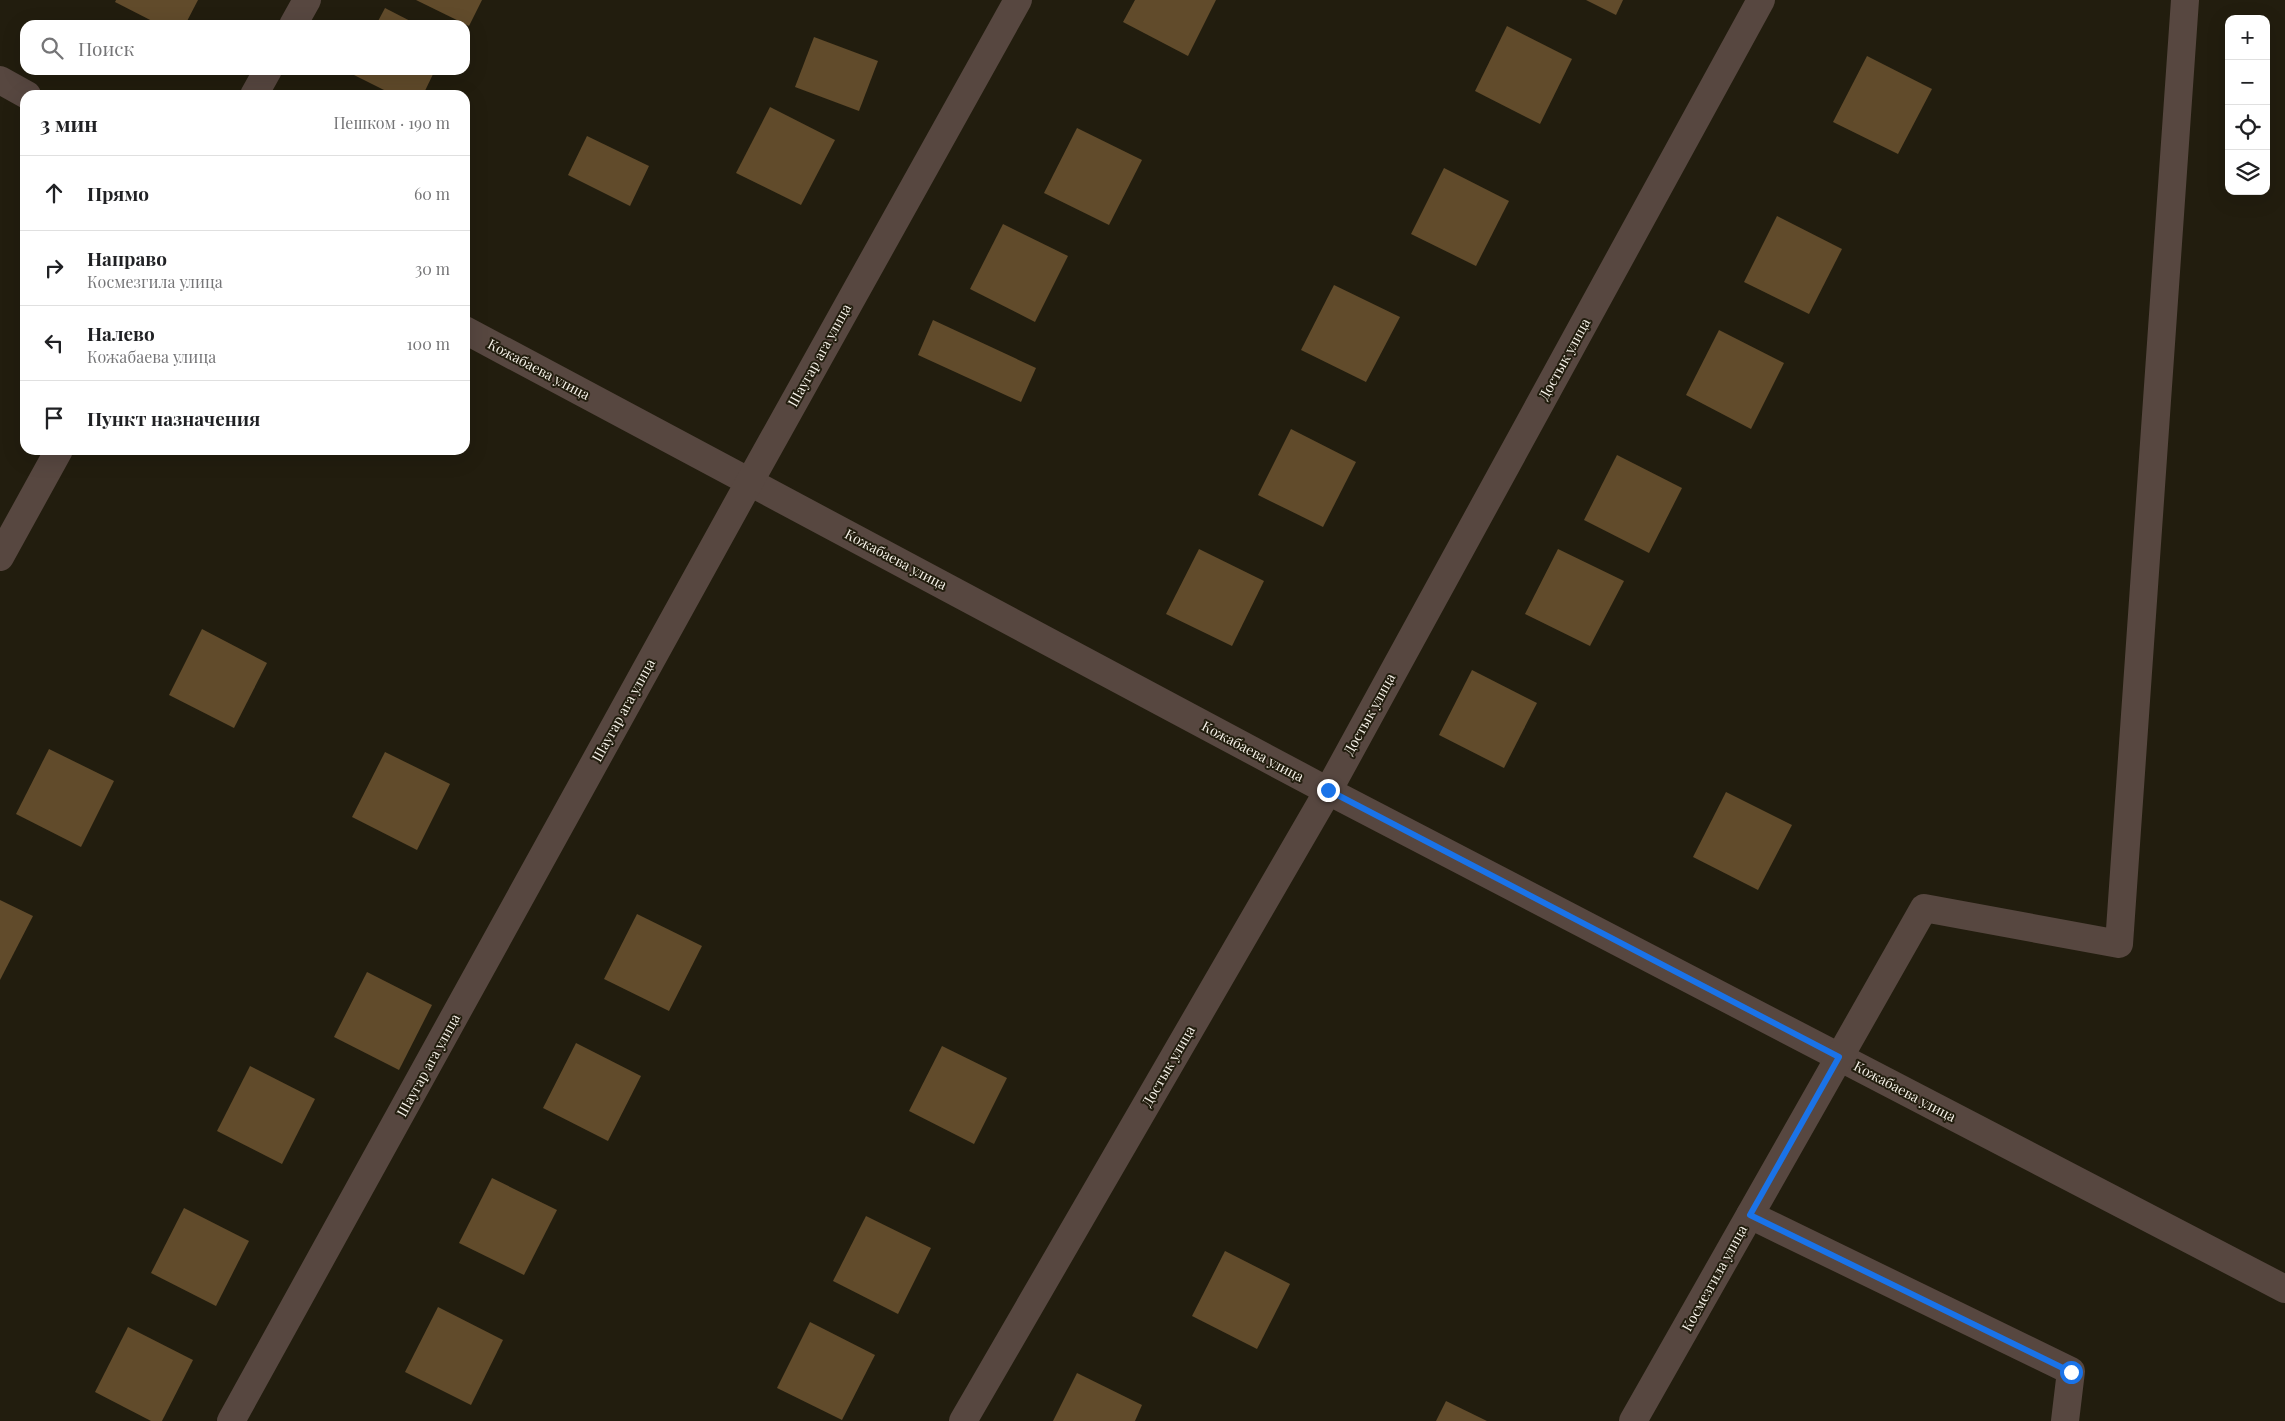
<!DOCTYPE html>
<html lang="ru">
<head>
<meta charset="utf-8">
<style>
  :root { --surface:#fff; --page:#f2f2f2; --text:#202124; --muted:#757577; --line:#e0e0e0 }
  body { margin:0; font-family:"Playfair Display",serif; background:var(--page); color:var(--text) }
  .controls { position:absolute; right:15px; top:15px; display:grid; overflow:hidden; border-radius:10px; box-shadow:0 5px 20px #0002 }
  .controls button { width:45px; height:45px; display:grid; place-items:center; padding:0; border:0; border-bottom:1px solid var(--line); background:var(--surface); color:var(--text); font:25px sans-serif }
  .stop { position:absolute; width:15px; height:15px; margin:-11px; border:4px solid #1a73e8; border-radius:50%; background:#fff }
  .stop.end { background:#1a73e8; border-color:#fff; box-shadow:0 1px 5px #0008 }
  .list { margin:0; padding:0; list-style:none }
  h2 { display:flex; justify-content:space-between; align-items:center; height:65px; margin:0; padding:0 20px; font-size:21px }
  h2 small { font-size:16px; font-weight:400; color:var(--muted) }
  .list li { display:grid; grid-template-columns:32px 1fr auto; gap:15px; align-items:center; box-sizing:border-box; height:75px; padding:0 20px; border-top:1px solid var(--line) }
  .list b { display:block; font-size:19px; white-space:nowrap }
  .list p { margin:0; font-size:16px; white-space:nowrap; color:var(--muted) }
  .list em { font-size:16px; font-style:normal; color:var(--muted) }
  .icon { flex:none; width:28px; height:28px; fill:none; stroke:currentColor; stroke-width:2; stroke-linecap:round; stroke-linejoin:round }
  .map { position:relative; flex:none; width:2285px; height:1421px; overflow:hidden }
  .search { position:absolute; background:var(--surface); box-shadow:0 5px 20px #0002; left:20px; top:20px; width:450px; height:55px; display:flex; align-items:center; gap:12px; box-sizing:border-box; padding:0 18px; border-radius:15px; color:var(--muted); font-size:19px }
  .panel { position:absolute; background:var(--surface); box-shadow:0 5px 20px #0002; left:20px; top:90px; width:450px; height:365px; border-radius:15px }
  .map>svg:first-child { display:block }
</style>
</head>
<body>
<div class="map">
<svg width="2285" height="1421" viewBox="0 0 2285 1421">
  <rect width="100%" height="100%" fill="#221d0e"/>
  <g fill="#614b2b">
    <path d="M116,0H198L185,25H160L115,2Z"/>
    <path d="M416,0H482L469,26Z"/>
    <path d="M1135,0H1216L1188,56L1123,22Z"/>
    <path d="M1586,0H1623L1616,15Z"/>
    <path d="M385,8L418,25H376Z"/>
    <path d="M1507,26L1572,59L1540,124L1475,91Z"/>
    <path d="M814,37L878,61L859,111L795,87Z"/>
    <path d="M1867,56L1932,89L1898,154L1833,122Z"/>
    <path d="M354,70H435L423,95H394L352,74Z"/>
    <path d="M770,107L835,140L801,205L736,173Z"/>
    <path d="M1077,128L1142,160L1109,225L1044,193Z"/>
    <path d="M587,136L649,166L630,206L568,175Z"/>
    <path d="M1444,168L1509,201L1476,266L1411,234Z"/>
    <path d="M1777,216L1842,249L1809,314L1744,282Z"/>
    <path d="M1003,224L1068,256L1035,322L970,289Z"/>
    <path d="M1334,285L1400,317L1366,382L1301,350Z"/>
    <path d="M933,320L1036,368L1021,402L918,355Z"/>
    <path d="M1719,330L1784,363L1751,429L1686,395Z"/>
    <path d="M1291,429L1356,462L1323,527L1258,495Z"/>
    <path d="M1617,455L1682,488L1649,553L1584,520Z"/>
    <path d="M1199,549L1264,581L1232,646L1166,614Z"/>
    <path d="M1558,549L1624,581L1590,646L1525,614Z"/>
    <path d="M202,629L267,663L234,728L169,695Z"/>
    <path d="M1472,670L1537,703L1504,768L1439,735Z"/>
    <path d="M49,749L114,781L81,847L16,814Z"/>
    <path d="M385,752L450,784L417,850L352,817Z"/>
    <path d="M1726,792L1792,825L1758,890L1693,857Z"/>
    <path d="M0,900L33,916L0,980Z"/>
    <path d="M637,914L702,946L669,1011L604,979Z"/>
    <path d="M367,972L432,1005L399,1070L334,1037Z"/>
    <path d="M576,1043L641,1076L608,1141L543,1108Z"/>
    <path d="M942,1046L1007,1078L974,1144L909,1111Z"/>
    <path d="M250,1066L315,1099L282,1164L217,1131Z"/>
    <path d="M492,1178L557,1210L524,1275L459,1243Z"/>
    <path d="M184,1208L249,1241L216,1306L151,1273Z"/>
    <path d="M866,1216L931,1248L898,1314L833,1281Z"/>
    <path d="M1225,1251L1290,1284L1257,1349L1192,1316Z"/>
    <path d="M438,1307L503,1340L471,1405L405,1372Z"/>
    <path d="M810,1322L875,1355L842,1420L777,1388Z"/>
    <path d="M128,1327L193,1360L162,1421H151L95,1392Z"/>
    <path d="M1077,1373L1142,1405L1135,1421H1053Z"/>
    <path d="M1446,1401L1487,1421H1436Z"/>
  </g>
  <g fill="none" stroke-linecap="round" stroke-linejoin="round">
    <g stroke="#574740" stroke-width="28">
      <path d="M293,25L307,0"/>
      <path d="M0,80L27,95"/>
      <path d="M254,95L268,70"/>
      <path d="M465,330L1328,791L2285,1289"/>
      <path d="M0,557L59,450"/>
      <path d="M1750,1215L2071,1371L2065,1421"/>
      <path d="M231,1421L750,481L1018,0"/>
      <path d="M963,1421L1328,791L1761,0"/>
      <path d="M1633,1421L1924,908L2119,944L2185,0"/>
    </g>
  </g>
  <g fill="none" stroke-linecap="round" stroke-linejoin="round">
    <path stroke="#1a73e8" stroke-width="6" d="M1328,790L1839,1057L1750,1215L2071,1372"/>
  </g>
  <g text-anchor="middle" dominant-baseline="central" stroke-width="4" stroke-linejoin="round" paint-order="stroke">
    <g font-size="14" fill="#f6f2e9" stroke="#221d0e">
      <text transform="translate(819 355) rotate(-61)">Шаугар ага улица</text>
      <text transform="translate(1564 359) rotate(-61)">Достык улица</text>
      <text transform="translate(539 369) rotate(28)">Кожабаева улица</text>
      <text transform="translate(896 559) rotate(28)">Кожабаева улица</text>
      <text transform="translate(623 710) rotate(-61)">Шаугар ага улица</text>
      <text transform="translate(1369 714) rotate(-61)">Достык улица</text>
      <text transform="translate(1253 751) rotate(28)">Кожабаева улица</text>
      <text transform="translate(428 1065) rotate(-61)">Шаугар ага улица</text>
      <text transform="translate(1168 1066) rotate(-60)">Достык улица</text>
      <text transform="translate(1905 1091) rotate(28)">Кожабаева улица</text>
      <text transform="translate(1714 1278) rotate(-61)">Космезгила улица</text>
    </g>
  </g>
</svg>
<div class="controls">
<button>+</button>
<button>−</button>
<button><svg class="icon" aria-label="locate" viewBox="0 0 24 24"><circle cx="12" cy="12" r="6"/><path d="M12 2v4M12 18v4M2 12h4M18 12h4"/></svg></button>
<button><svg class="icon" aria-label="layers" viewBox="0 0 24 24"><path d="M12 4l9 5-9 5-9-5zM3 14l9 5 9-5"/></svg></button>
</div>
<div class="stop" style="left:2071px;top:1372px"></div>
<div class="stop end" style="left:1328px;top:790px"></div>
<div class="search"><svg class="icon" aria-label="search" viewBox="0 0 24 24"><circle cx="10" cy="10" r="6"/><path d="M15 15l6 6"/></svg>Поиск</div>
<section class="panel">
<h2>3 мин<small>Пешком · 190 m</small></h2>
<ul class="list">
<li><svg class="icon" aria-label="ahead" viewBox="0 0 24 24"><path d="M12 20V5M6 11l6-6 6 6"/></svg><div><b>Прямо</b></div><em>60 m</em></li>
<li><svg class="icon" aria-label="right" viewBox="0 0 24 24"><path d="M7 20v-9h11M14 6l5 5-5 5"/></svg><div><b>Направо</b><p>Космезгила улица</p></div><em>30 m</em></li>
<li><svg class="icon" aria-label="left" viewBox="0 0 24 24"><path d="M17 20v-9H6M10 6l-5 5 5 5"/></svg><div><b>Налево</b><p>Кожабаева улица</p></div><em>100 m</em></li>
<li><svg class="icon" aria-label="arrive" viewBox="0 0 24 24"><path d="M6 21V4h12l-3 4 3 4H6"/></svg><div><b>Пункт назначения</b></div></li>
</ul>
</section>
</div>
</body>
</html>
